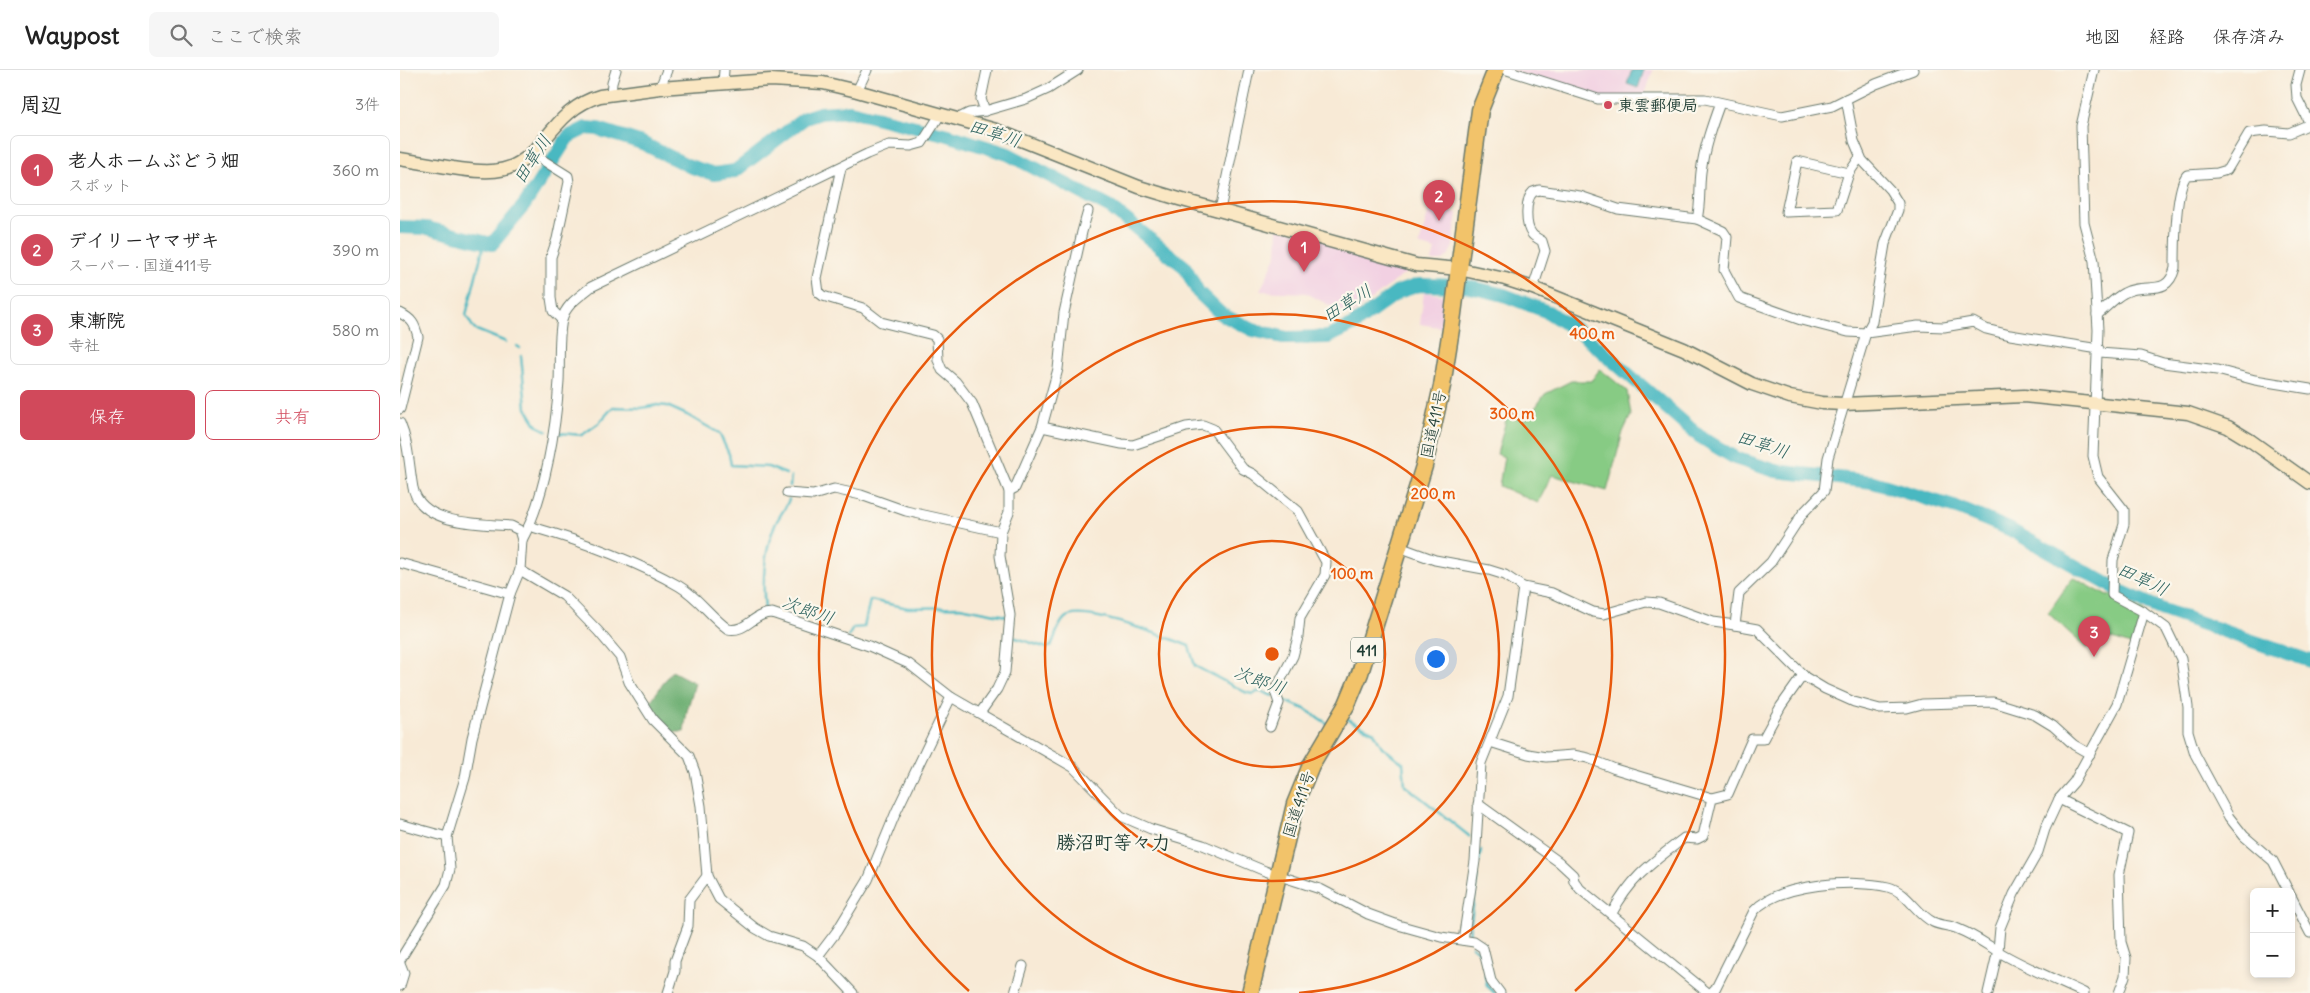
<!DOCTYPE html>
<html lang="ja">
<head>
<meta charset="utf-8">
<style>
  :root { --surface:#fff; --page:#f6f6f6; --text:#222; --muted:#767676; --line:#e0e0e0; --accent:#d1495b }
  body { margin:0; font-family:Delius,"Klee One",sans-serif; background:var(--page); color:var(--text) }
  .controls { position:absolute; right:15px; bottom:15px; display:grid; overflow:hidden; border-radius:8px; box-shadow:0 2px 8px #0003 }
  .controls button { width:45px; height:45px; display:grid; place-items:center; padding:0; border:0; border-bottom:1px solid var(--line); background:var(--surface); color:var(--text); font:25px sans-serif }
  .you { position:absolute; left:1035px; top:588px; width:18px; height:18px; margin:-12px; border:4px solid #fff; border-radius:50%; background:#1a73e8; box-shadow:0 0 0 8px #1a73e833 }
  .badge { display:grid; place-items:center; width:32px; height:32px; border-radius:50%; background:var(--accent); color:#fff; font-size:16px; font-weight:700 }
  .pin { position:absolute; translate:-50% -41px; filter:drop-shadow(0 1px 2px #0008) }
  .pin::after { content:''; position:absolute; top:26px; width:18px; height:15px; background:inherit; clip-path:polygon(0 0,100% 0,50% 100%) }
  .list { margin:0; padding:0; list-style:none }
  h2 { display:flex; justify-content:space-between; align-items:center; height:65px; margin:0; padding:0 20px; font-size:21px }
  h2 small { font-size:16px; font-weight:400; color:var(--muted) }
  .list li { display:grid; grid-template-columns:32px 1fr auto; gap:15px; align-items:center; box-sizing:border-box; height:70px; margin:0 10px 10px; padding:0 10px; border:1px solid var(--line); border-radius:8px }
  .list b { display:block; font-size:19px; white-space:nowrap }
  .list p { margin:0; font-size:16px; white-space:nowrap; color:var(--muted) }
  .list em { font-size:16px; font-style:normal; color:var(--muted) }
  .actions { display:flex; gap:10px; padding:15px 20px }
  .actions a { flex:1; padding:11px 0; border:1px solid var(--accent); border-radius:8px; text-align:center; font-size:18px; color:var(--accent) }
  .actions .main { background:var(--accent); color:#fff }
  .icon { flex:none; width:28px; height:28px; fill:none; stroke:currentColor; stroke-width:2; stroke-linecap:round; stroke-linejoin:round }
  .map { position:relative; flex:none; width:1910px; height:923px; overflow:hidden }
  header { display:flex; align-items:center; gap:30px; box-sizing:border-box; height:70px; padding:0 25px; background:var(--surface); border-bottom:1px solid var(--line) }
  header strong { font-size:24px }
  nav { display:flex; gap:28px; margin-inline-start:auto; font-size:18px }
  .search { width:350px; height:45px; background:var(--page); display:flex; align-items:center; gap:12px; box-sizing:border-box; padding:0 18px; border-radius:8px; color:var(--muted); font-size:19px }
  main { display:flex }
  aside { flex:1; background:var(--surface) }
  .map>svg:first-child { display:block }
</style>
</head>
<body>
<header>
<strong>Waypost</strong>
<div class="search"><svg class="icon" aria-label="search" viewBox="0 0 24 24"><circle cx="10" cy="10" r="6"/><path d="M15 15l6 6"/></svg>ここで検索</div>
<nav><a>地図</a><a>経路</a><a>保存済み</a></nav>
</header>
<main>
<aside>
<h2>周辺<small>3件</small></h2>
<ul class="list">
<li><span class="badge">1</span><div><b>老人ホームぶどう畑</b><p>スポット</p></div><em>360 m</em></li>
<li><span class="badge">2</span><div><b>デイリーヤマザキ</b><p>スーパー · 国道411号</p></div><em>390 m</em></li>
<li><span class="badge">3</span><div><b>東漸院</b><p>寺社</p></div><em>580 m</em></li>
</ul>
<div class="actions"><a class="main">保存</a><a>共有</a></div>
</aside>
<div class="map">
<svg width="1910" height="923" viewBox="0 0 1910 923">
  <rect width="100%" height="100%" fill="#fbf7ec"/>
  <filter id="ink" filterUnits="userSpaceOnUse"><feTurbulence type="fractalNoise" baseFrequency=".02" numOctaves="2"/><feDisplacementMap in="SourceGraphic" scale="10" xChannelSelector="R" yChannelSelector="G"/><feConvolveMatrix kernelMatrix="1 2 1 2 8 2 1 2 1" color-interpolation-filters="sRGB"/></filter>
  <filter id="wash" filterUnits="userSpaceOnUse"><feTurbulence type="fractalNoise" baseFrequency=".0096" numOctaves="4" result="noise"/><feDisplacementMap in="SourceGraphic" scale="20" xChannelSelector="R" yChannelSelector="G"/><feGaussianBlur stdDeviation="1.12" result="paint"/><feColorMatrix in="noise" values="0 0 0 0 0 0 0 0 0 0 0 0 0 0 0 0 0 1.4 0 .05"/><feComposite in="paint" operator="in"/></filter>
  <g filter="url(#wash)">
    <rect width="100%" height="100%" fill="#f8ead6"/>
    <g fill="#f2d0e2">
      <path d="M1107,0H1253L1244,28L1198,29Z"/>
      <path d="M1030,137L1057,143L1053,176L1048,186L1042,191H1032L1035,180L1019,175Z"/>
      <path d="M878,157L1016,195L950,246L906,223L860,221L877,184Z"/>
      <path d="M1024,222L1055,227L1051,259L1020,254Z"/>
    </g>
    <g fill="#87cb84" stroke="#53845c">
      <path d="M1200,299L1227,321L1231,345L1223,362L1207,421L1152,405L1138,433L1099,416L1104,387L1097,384L1107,346L1125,350L1128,348L1145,324L1171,311H1191Z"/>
      <path d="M1673,507L1707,526L1712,525L1744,542L1733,576L1705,566L1686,578L1648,543Z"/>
    </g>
    <path fill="#6daf72" stroke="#467653" d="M272,601L295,613L287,641L284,662H270L251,642L250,632Z"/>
    <path fill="#49b8c1" stroke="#347a7a" d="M1232,0H1244L1238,18L1227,14Z"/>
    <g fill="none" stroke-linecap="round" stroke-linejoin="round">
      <g stroke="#49b8c1" stroke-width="2.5">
        <path d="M84,174L66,245L74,259L106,272"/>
        <path d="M117,276L120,278"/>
        <path d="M121,286L126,338L137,356L147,361"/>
        <path d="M159,363L182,365L199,353L213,337L242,338L257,335L267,336L287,345L319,363L329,384L331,395L368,397L386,404"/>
        <path d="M390,416L391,406"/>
        <path d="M368,540L365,539C362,511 364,483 374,457C378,447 386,439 389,429"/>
        <path d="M448,567L453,558L464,557L470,530L508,538L560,537L606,546"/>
        <path d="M613,567L647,578L651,576C655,568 658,554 665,548C681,534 769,568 789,576L795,596L845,622L852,624L860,621L873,626"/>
        <path d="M880,629L905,639L928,654"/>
        <path d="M947,649L974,662L982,677L1003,693L1005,715L1069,766"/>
        <path d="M1079,792L1081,780"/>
        <path d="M1069,865L1077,807"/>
        <path d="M1072,876L1081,883"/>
        <path d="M1085,905L1087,916L1095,923"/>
      </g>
      <path stroke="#49b8c1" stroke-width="14" d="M0,157L27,158L92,174L125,134L168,67L186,58L198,59L242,73L289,96L314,104L335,101L405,48L420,43L450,41L548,65L608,84L711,138L785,197L798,222L821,244L853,260L887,268L928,267L953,255L998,222L1019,215L1066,216L1104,225L1148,242L1182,264L1299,366L1335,388L1376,401L1473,412L1560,439L1609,459L1722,522L1763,540L1910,591"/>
    </g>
  </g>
  <g filter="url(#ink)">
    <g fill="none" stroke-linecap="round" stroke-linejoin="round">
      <g stroke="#6b7a6d" stroke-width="11">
        <g id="street">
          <path d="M1107,0L1198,29H1305L1382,46L1432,36L1476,14L1513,0"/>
          <path d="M1694,0L1681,56L1684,153L1694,191L1698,260L1693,386L1698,407L1724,440V454L1713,490L1712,525L1744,542L1766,558L1781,589L1788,637V661L1795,684L1829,747L1844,766L1873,791L1889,822"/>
          <path d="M1900,0L1896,15L1897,28L1910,54"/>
          <path d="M323,13L324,0"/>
          <path d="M260,18L267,0"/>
          <path d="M457,21L467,0"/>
          <path d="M211,24L212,13L216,0"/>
          <path d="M1446,29L1454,71L1462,90L1490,120L1498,133V140L1485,174L1472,252L1466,263L1428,388L1424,421L1403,443L1371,492L1339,523L1335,555L1357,559L1405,607L1425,619L1454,632L1480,639L1507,638L1522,634L1593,632L1635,645L1653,656L1674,675L1690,684"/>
          <path d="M1320,33C1312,55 1304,77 1301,102C1299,118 1301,133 1297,149L1323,161L1327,167L1324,200L1339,228L1401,250L1448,262L1466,263L1518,256L1544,257L1573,252L1586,259L1610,265L1699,279"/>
          <path d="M585,41L581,29L587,0"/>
          <path d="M557,49L569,43L585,41L626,29L648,19L678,0"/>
          <path d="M130,86L141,89L168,106L169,112L157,169L151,187V228L153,241L162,250"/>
          <path d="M441,98L417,208L419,223L423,226L463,238L481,252L533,265L537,269L538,290L542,300L556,312L572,333L609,421V442L601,462L600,486L610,545L605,602L597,619L580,643"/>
          <path d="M1449,103L1397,91L1386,142L1437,140L1449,103L1460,87"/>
          <path d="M820,140L849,0"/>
          <path d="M1133,218L1145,181L1142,171C1139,169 1134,167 1132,164C1125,156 1125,129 1133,122L1139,120L1180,126L1218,139L1297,149"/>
          <path d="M0,243C12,249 15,254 18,267L0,339"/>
          <path d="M1697,245C1706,238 1714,228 1724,223C1745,211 1767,229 1775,198C1775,179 1775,118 1787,105L1817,103L1827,100L1849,63L1866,61L1889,63L1910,54"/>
          <path d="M1699,283L1741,286L1763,293L1817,300L1855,310L1910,319"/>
          <path d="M0,353C9,374 9,396 13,418C22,456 80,453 111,456L119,460L122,470C145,428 156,358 159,311C160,293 158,267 162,250C165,235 180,226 191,217L467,84L489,75L511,76L522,73L540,45"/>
          <path d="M642,357L722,374L733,375L786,357L803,355L813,359L843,399L853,404L898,441L926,492L925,505L900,548L898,567L893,586L875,621L879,633L870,657"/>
          <path d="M609,421L615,418L642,357L658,299L664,243L682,162L688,141"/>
          <path d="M387,423L413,425L434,419L461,425L506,441L601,462"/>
          <path d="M129,456C181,471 232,489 279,516C298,527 310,546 328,559C346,563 353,543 372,543L469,576L509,594L551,627L673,697L721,746L751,759L803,775L865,801L920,819L968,844L998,855L1041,867L1074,872L1083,878L1091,911L1100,923"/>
          <path d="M122,470L120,500L164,526L198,561L220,587L229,612L253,650L289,686L295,702L301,736L307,806L319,829L355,858L369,866L403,876L418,886L453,923"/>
          <path d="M999,477L1035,490L1089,500L1105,505L1123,517L1152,523L1193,542L1204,544L1246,532L1259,533L1313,552L1335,555"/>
          <path d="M0,493L110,524"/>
          <path d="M1090,672L1128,684L1146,687L1173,685L1188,688L1215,699L1312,728"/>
          <path d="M1659,729L1728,763L1719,805L1721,872L1726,888L1725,906L1719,923"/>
          <path d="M1078,734L1159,792L1173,805L1174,811L1180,819L1308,923"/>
          <path d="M0,754L47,767L65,708L72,668L110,524L120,500"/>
          <path d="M1891,826L1910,863"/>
          <path d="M1212,843C1232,806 1252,793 1284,768L1297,769L1303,766L1312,728L1328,724L1352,669H1363L1381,636L1403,605"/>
          <path d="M1063,870L1075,791L1081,693L1108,626L1123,517"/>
          <path d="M418,886L437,861L468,810L496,742L551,627"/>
          <path d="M0,890L46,815L50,799L47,767"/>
          <path d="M0,893L4,903L0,916"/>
          <path d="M268,923L275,901V891L288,856L289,830L307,806"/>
          <path d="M615,923L623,896"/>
          <path d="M1311,923L1315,919L1354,841C1379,813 1454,809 1488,817C1508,822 1516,844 1533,852C1541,856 1550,855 1558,859C1576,866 1591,878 1608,887C1632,900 1658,911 1684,923"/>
          <path d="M1588,923L1598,880L1600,858L1614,824L1638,782L1645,759L1659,729L1674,712L1717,634L1744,542"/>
        </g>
      </g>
      <g stroke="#6b7a6d" stroke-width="15">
        <path id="secondary" d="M0,89C18,92 35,95 53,98C94,104 116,105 144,70C160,50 175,33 200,26L260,18L371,10L423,13L457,21L596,60L739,117L779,129L1016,195L1059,199L1105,209L1133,218L1284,279L1352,314L1390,327L1422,333L1444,334L1624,326L1788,343L1828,357L1851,371L1910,413"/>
      </g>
      <g stroke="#6b7a6d" stroke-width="19">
        <path id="highway" d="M850,923L895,734L911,695L947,634L960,603L1024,396L1042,316L1051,259L1080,40L1096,0"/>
      </g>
      <use href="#street" stroke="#fff" stroke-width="9"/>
      <use href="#secondary" stroke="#fae7c3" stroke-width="12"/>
      <use href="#highway" stroke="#f2c36a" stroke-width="16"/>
    </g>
  </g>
  <g fill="none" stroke="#e8590c" stroke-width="2.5">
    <circle cx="872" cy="584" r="113"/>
    <circle cx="872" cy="584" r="227"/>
    <path d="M845 923A340 340 0 1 1 899 923"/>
    <path d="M569 921A453 453 0 1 1 1175 921"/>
  </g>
  <circle fill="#d1495b" stroke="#fbf7ec" stroke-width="2" cx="1208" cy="35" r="5"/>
  <g text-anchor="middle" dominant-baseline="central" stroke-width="4.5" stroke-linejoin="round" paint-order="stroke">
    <rect fill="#fbf7ec" stroke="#61756b" stroke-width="1" x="951" y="567.5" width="32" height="25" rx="4"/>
    <g font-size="15" font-weight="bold" fill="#1f3d34">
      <text x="967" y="580">411</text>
    </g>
    <g font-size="16" font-weight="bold" fill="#1f3d34" stroke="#fbf7ec" text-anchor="start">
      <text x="1218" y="35">東雲郵便局</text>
    </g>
    <g font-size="16" fill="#1f3d34" stroke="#fbf7ec">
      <text transform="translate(1033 354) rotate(-78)">国道411号</text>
      <text transform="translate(898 734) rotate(-72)">国道411号</text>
    </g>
    <g font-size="18" font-style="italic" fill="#2c625e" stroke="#fbf7ec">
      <text transform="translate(595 63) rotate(18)">田草川</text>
      <text transform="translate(132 89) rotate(-57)">田草川</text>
      <text transform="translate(947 233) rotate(-32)">田草川</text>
      <text transform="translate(1363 374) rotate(18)">田草川</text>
      <text transform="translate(1743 509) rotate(25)">田草川</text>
      <text transform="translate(408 540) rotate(19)">次郎川</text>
      <text transform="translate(860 610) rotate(19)">次郎川</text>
    </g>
    <g font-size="19" font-weight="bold" fill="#1f3d34" stroke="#fbf7ec">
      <text x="713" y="772">勝沼町等々力</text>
    </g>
  </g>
  <circle cx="872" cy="584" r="8" fill="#e8590c" stroke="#fbf7ec" stroke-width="2.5"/>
  <g font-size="15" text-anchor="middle" font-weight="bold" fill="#e8590c" stroke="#fbf7ec" stroke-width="4.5" stroke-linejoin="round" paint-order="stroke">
    <text x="1192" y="269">400 m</text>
    <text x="1112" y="349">300 m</text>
    <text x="1033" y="429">200 m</text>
    <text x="952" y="509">100 m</text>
  </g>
</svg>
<div class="controls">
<button>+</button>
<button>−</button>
</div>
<div class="you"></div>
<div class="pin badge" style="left:904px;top:202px">1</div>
<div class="pin badge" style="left:1039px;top:151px">2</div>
<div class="pin badge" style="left:1694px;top:587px">3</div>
</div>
</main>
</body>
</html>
